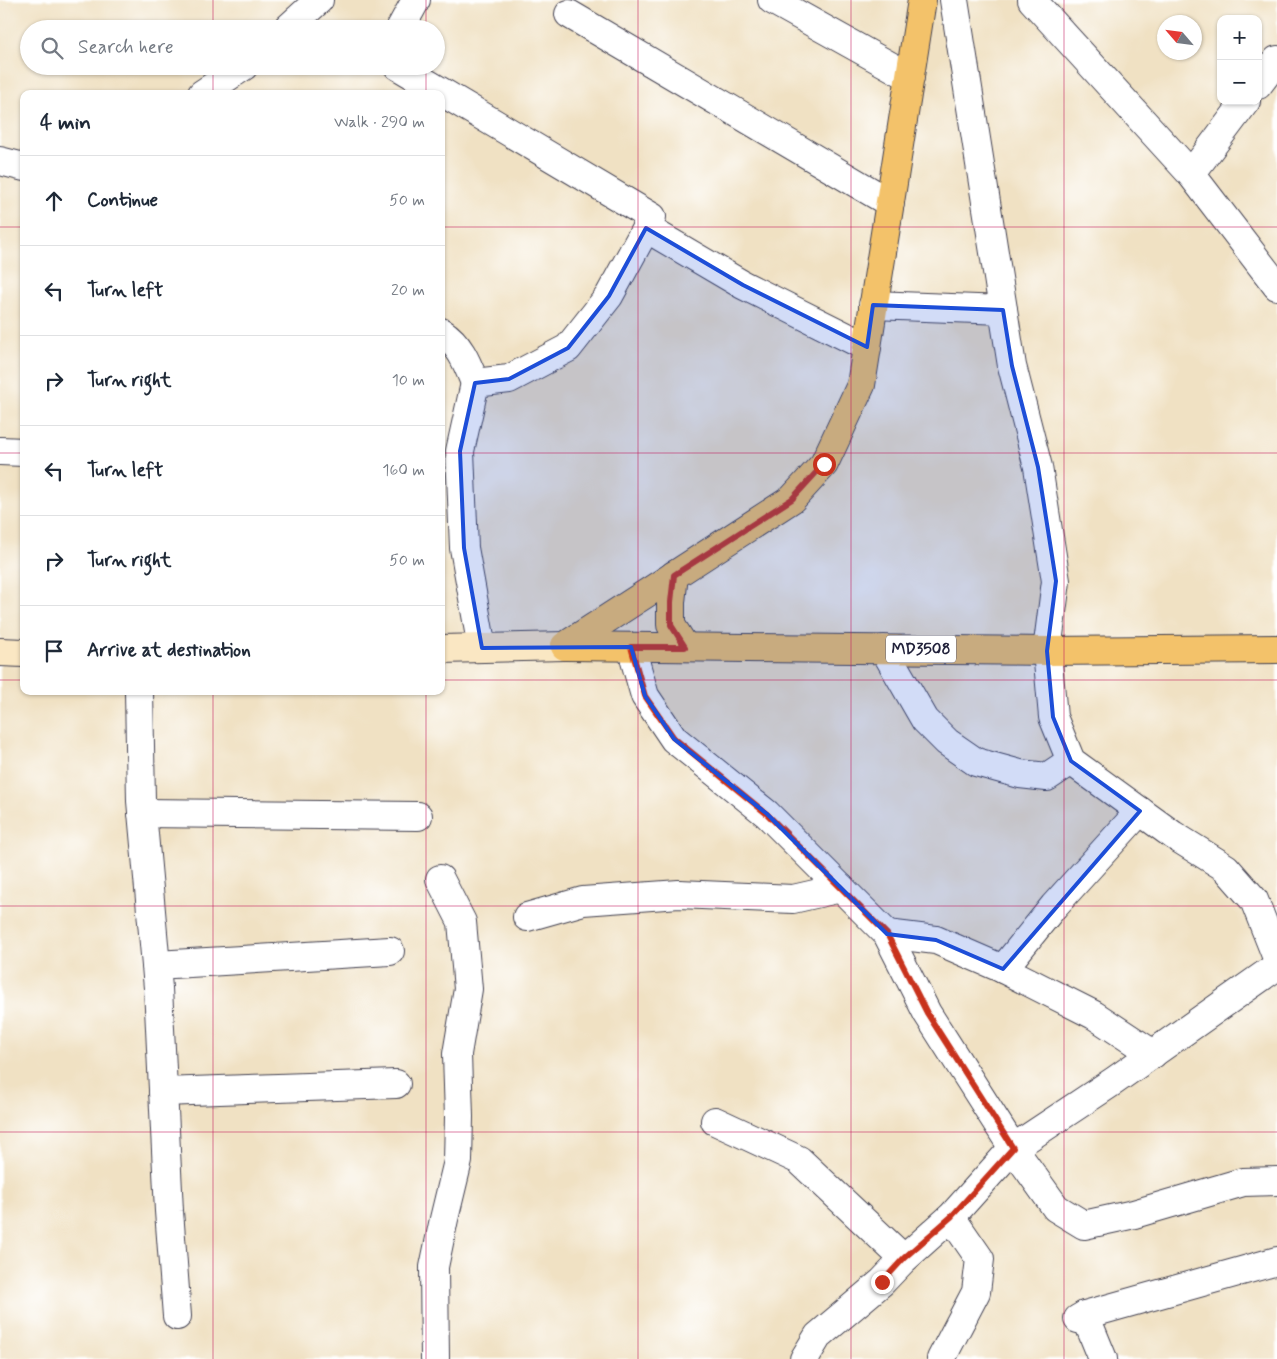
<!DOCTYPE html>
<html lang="en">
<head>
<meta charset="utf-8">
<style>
  :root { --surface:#fff; --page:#f2f2f3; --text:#1f2937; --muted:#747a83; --line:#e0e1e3 }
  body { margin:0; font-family:Mynerve,sans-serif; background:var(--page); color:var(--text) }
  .controls { position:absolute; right:15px; top:15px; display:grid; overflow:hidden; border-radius:10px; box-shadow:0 1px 4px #0004 }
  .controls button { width:45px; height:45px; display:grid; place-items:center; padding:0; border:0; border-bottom:1px solid var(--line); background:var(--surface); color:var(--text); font:25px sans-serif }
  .compass { position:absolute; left:1157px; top:15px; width:45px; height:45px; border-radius:50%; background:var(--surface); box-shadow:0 1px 4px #0004; rotate:298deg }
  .stop { position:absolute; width:15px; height:15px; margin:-11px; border:4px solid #c8321e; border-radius:50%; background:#fff }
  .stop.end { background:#c8321e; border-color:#fff; box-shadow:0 1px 5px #0008 }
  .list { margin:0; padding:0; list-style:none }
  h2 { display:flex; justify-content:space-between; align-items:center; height:65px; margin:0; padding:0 20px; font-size:21px }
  h2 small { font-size:16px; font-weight:400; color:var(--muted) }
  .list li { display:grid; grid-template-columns:32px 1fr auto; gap:15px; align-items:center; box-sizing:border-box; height:90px; padding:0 20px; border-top:1px solid var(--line) }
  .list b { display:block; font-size:19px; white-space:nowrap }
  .list em { font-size:16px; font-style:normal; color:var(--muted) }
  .icon { flex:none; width:28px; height:28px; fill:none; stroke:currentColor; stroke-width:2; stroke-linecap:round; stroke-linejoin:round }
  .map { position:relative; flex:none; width:1277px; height:1359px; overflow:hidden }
  .search { position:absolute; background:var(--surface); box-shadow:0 1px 4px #0004; left:20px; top:20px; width:425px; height:55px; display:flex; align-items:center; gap:12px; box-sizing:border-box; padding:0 18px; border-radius:28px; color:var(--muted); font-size:19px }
  .panel { position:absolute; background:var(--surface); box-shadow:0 1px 4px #0004; left:20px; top:90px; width:425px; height:605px; border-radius:10px }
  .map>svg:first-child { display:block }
</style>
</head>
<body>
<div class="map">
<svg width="1277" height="1359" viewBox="0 0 1277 1359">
  <rect width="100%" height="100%" fill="#fff"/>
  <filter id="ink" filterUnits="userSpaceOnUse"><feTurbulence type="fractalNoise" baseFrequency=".02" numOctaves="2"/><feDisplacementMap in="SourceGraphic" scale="10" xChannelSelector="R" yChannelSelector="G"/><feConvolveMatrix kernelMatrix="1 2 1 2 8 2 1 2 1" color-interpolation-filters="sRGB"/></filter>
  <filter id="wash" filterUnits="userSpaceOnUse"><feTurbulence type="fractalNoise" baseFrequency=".0096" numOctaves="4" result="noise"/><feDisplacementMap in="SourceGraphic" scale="20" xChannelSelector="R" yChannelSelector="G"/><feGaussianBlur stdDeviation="1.12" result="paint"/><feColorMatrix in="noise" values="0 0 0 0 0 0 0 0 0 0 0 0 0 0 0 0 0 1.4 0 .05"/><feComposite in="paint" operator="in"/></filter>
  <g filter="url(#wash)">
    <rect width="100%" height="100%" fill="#f0e1c3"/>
  </g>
  <g filter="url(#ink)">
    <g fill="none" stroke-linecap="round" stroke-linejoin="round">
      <g stroke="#413f4f" stroke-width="30">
        <g id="street">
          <path d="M772,0L910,77"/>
          <path d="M954,0L1012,366L1038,467L1056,581L1047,651L1053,717L1071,761L1173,835L1226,868L1254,900L1277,958"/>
          <path d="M1032,0L1191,174L1277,286"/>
          <path d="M569,14L890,203"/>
          <path d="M287,29L319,0"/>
          <path d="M400,29L416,0"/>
          <path d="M398,66L652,217L609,296L568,348L509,379L475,383L460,451L464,548L482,648"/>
          <path d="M1258,85L1277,60"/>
          <path d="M202,94L244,66"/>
          <path d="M0,161L24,167"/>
          <path d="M1191,174L1246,101"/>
          <path d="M646,228L743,285L867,347"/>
          <path d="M873,305L1003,310"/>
          <path d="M441,332C460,344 467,363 475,383"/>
          <path d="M0,451L24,452"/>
          <path d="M631,647L645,696L674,739L767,814L887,934L927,1013L1013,1148L1056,1208L1084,1225L1134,1214L1243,1182L1277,1181"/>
          <path d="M884,649L925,720L947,742L976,762L1020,774L1047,777L1071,761"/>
          <path d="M139,691L141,801L158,988L169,1211L177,1316"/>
          <path d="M142,813L418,816"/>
          <path d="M527,917L583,901L679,894L793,899L841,888"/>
          <path d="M887,934L936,940L1003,969L1094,1015L1153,1054"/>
          <path d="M156,965L390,951"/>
          <path d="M1003,969L1054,906L1140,811"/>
          <path d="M163,1092L396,1084"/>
          <path d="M715,1121L799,1160L904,1259"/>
          <path d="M1085,1315L1103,1359"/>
          <path d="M1078,1319L1085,1315L1277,1261"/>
          <path d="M435,1359L434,1267L444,1219L458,1161L459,1117L457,1054L468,989L462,922L440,879"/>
          <path d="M804,1359L818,1336L882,1282L904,1259L951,1217L1013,1148L1114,1081L1277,966"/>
          <path d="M941,1359L976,1292L980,1259L951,1217"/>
        </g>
      </g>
      <g stroke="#413f4f" stroke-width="30">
        <g id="secondary">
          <path d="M441,649L565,646"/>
          <path d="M0,652L24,653"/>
        </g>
      </g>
      <g stroke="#413f4f" stroke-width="30">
        <g id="primary">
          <path d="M674,575L671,602V625L685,647"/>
          <path d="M565,646L792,499L824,464L861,385L922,0"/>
          <path d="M565,646L1047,651L1277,649"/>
        </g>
      </g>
      <use href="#street" stroke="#fff" stroke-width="28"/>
      <use href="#secondary" stroke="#fae7c3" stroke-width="28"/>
      <use href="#primary" stroke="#f3c26a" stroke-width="28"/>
    </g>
  </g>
  <g fill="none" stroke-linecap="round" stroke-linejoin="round" filter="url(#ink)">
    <path stroke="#c8321e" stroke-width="6" d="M824,464L792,499L674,575L671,602V625L685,647H631L645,696L674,738L767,814L887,934L927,1013L1013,1148L951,1217L904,1258L882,1282"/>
  </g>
  <path fill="#1d4ed8" fill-opacity="0.2" stroke="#1d4ed8" stroke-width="4" stroke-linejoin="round" d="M646,228L743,285L867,347L873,305L1003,310L1012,366L1038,467L1056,581L1047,651L1053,717L1071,761L1140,811L1003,969L936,940L887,934L767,814L674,739L645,696L631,647L482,648L464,548L460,451L475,383L509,379L568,348L609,296Z"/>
  <path fill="none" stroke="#c2185b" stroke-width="1" stroke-opacity="0.55" d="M213,0V29M426,0V29M638,0V1359M851,0V1359M1064,0V1359M213,66V94M426,66V94M0,227H24M441,227H1277M0,453H24M441,453H1277M0,680H24M441,680H1277M213,691V1359M426,691V1359M0,906H1277M0,1132H1277"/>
  <g text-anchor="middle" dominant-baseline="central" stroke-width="4" stroke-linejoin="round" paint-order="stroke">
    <rect fill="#fff" stroke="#646476" stroke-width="1" x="886" y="635.5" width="70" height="27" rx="4"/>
    <g font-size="16" font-weight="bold" fill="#22223b">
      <text x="921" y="649">MD3508</text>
    </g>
  </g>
</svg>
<div class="controls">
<button>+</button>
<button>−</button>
</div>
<svg class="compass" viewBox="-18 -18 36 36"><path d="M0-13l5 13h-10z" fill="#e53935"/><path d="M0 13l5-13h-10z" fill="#747a83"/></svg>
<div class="stop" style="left:824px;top:464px"></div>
<div class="stop end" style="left:882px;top:1282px"></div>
<div class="search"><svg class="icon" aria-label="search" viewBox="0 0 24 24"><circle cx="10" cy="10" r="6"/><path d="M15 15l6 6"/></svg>Search here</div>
<section class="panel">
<h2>4 min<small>Walk · 290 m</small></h2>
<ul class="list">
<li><svg class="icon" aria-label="ahead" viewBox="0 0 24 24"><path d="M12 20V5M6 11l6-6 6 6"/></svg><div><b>Continue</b></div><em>50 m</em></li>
<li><svg class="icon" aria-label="left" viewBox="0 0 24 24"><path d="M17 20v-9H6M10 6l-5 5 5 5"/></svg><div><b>Turn left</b></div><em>20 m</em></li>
<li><svg class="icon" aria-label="right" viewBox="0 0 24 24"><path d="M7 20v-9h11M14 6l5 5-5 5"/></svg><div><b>Turn right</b></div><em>10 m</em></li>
<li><svg class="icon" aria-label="left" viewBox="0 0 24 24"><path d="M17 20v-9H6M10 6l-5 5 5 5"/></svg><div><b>Turn left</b></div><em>160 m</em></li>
<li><svg class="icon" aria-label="right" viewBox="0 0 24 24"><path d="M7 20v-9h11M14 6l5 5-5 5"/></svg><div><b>Turn right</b></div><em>50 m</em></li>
<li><svg class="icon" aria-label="arrive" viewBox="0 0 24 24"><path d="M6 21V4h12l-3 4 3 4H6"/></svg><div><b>Arrive at destination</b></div></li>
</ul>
</section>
</div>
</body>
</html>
